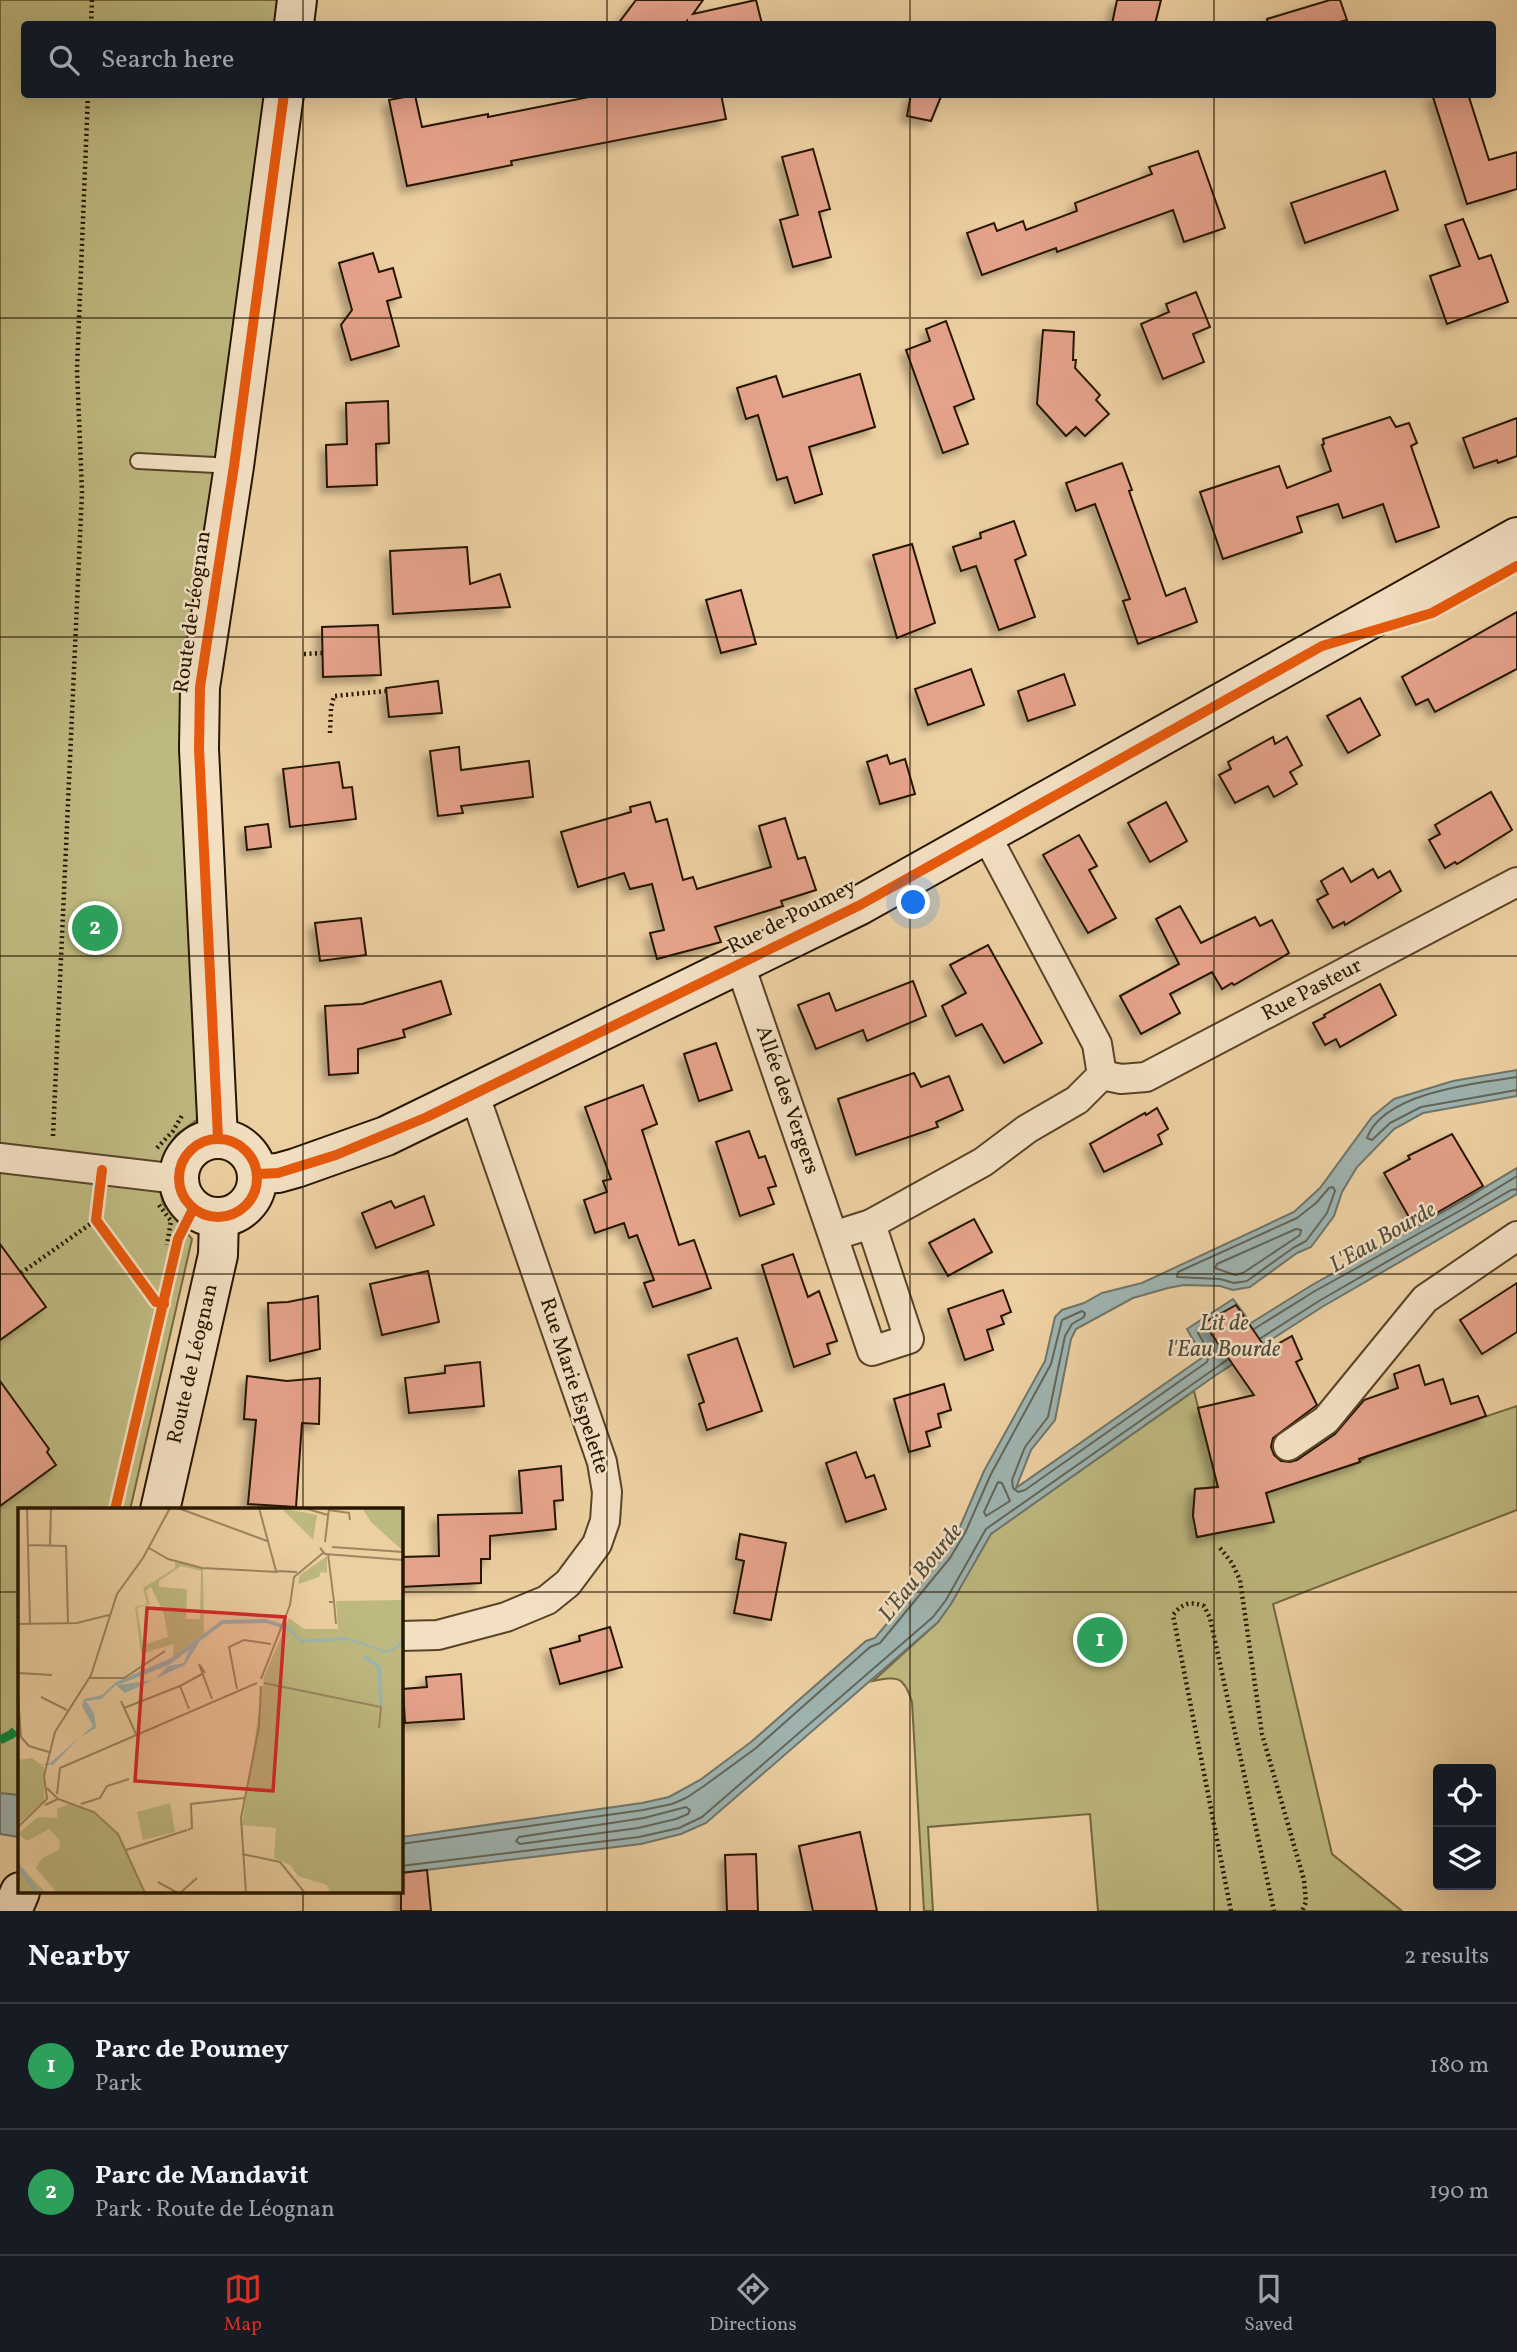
<!DOCTYPE html>
<html lang="en">
<head>
<meta charset="utf-8">
<style>
  :root { --surface:#171b24; --page:#242831; --text:#f1f3f6; --muted:#9ea1a6; --line:#363941; --accent:#d93025 }
  body { margin:0; font-family:Vollkorn,serif; background:var(--page); color:var(--text) }
  .controls { position:absolute; right:21px; bottom:21px; display:grid; overflow:hidden; border-radius:7px; box-shadow:0 7px 28px #0002 }
  .controls button { width:63px; height:63px; display:grid; place-items:center; padding:0; border:0; border-bottom:2px solid var(--line); background:var(--surface); color:var(--text); font:35px sans-serif }
  .you { position:absolute; left:914px; top:903px; width:24px; height:24px; margin:-18px; border:5px solid #fff; border-radius:50%; background:#1a73e8; box-shadow:0 0 0 10px #1a73e833 }
  .badge { display:grid; place-items:center; width:46px; height:46px; border-radius:50%; background:var(--accent); color:#fff; font-size:23px; font-weight:700 }
  .pin { position:absolute; translate:-50% -50%; border:4px solid #fff; box-shadow:0 2px 7px #0006 }
  .list { margin:0; padding:0; list-style:none }
  h2 { display:flex; justify-content:space-between; align-items:center; height:91px; margin:0; padding:0 28px; font-size:30px }
  h2 small { font-size:23px; font-weight:400; color:var(--muted) }
  .list li { display:grid; grid-template-columns:46px 1fr auto; gap:21px; align-items:center; box-sizing:border-box; height:126px; padding:0 28px; border-top:2px solid var(--line) }
  .list b { display:block; font-size:26px; white-space:nowrap }
  .list p { margin:0; font-size:23px; white-space:nowrap; color:var(--muted) }
  .list em { font-size:23px; font-style:normal; color:var(--muted) }
  .icon { flex:none; width:38px; height:38px; fill:none; stroke:currentColor; stroke-width:2; stroke-linecap:round; stroke-linejoin:round }
  .map { position:relative; flex:none; width:1517px; height:1911px; overflow:hidden }
  .search { position:absolute; background:var(--surface); box-shadow:0 7px 28px #0002; left:21px; right:21px; top:21px; height:77px; display:flex; align-items:center; gap:18px; box-sizing:border-box; padding:0 24px; border-radius:7px; color:var(--muted); font-size:26px }
  .sheet { height:343px; background:var(--surface) }
  nav { display:flex; justify-content:space-around; align-items:center; box-sizing:border-box; height:98px; border-top:2px solid var(--line); background:var(--surface); font-size:19px; color:var(--muted) }
  nav a { display:grid; justify-items:center; gap:4px }
  nav .on { color:var(--accent) }
  .map>svg:first-child { display:block }
</style>
</head>
<body>
<div class="map">
<svg width="1517" height="1911" viewBox="0 0 1517 1911">
  <defs>
    <filter id="shadow"><feDropShadow dx="-6" dy="6" stdDeviation="3.5" flood-color="#0004"/></filter>
  </defs>
  <rect width="100%" height="100%" fill="#edd0a2"/>
  <filter id="stains"><feTurbulence type="fractalNoise" baseFrequency=".00286" numOctaves="4"/><feColorMatrix values="0 0 0 0 .2 0 0 0 0 .09 0 0 0 0 .02 0 0 0 .5 -.17"/></filter>
  <radialGradient id="worn" r=".72"><stop offset=".6" stop-color="#630" stop-opacity="0"/><stop offset="1" stop-color="#630" stop-opacity=".3"/></radialGradient>
  <g fill="#beb980" stroke="#726840" stroke-width="2">
    <path d="M0,0H281L277,24H24V94L266,95L253,178L181,736L198,1119L176,1135L165,1153L158,1181L163,1204L192,1239L130,1510H19V1796L0,1822Z"/>
    <path d="M1194,1391L1218,1487L1195,1489L1193,1515L1197,1537L1274,1522L1262,1477L1359,1462L1368,1456L1517,1406V1510L1273,1604L1332,1854L1402,1911H1098L1090,1814L928,1827L933,1911H924L912,1702C904,1676 898,1676 873,1681L938,1622L951,1603L990,1534Z"/>
  </g>
  <g fill="#9eb4b1" stroke="#6e756a" stroke-width="2">
    <path d="M1517,1070V1096L1423,1113L1394,1129L1357,1167L1342,1192L1334,1216L1311,1247L1297,1253L1250,1287L1233,1290L1220,1286L1184,1285L1168,1288L1133,1298L1076,1329L1071,1339L1055,1420L1031,1450L1016,1488L1203,1357L1187,1329L1233,1299L1251,1323L1312,1285L1460,1202L1517,1168V1194L1322,1307L1216,1375L991,1534L951,1604L938,1622L706,1823L681,1834L641,1844L401,1873V1837L642,1803L669,1797L700,1780L751,1742L866,1641L875,1638L945,1554L959,1529L984,1471L1045,1361L1055,1317L1062,1310L1084,1303L1102,1293L1142,1283L1294,1212L1320,1188L1372,1117L1394,1099L1453,1081Z"/>
    <path d="M0,1793L19,1795V1837L0,1834Z"/>
  </g>
  <g fill="none" stroke-linecap="round" stroke-linejoin="round">
    <g stroke="#626558" stroke-width="2">
      <path d="M1517,1077C1475,1083 1383,1093 1367,1138L1372,1140L1390,1123L1421,1107L1517,1090"/>
      <path d="M1333,1187L1335,1191L1327,1213L1306,1241L1293,1248L1247,1281L1234,1283L1220,1279L1177,1277L1178,1272L1297,1218L1316,1203L1329,1188Z"/>
      <path d="M1296,1229L1301,1230L1300,1235L1243,1273L1235,1275L1215,1268L1217,1264Z"/>
      <path d="M1254,1329L1315,1291L1463,1209L1517,1176"/>
      <path d="M1261,1338L1319,1301L1511,1190L1517,1189"/>
      <path d="M998,1482L1002,1483L1010,1501L986,1516L984,1512Z"/>
      <path d="M686,1807L690,1810L688,1814L676,1819L638,1828L520,1844L516,1841L519,1837L644,1818Z"/>
      <path d="M401,1844L643,1810L672,1804L686,1798L704,1786L756,1748L870,1647L880,1643L950,1558L965,1533L991,1474L1051,1364L1062,1320L1082,1311L1085,1313L1084,1317L1072,1324L1065,1336L1048,1417L1025,1447L1012,1480L1013,1488L1018,1492L1025,1490L1207,1362L1210,1353L1198,1333L1204,1326"/>
      <path d="M401,1866L639,1837L679,1828L702,1817L933,1617L946,1600L986,1529L1227,1360"/>
    </g>
  </g>
  <g fill="#e5a28a" stroke="#261600" stroke-width="2" filter="url(#shadow)">
    <path d="M636,0H703L693,14L756,0L762,24H687V21L684,24H618Z"/>
    <path d="M1117,0H1161L1155,24H1112Z"/>
    <path d="M1330,0H1340L1347,20L1332,24H1268L1267,19Z"/>
    <path d="M604,94H721L726,119L511,161L512,165L407,186L389,100L415,95L422,127L488,114V117Z"/>
    <path d="M911,94H942L931,121L907,116Z"/>
    <path d="M1432,94H1468L1489,160L1517,152V189L1467,204Z"/>
    <path d="M813,149L830,209L819,212L831,257L793,267L780,220L798,215L782,157Z"/>
    <path d="M1198,151L1225,228L1184,242L1173,210L1057,252L1056,248L982,275L967,233L994,223L997,231L1023,221L1026,230L1077,211L1075,203L1152,174L1149,167Z"/>
    <path d="M1385,171L1398,210L1305,243L1291,203Z"/>
    <path d="M1463,219L1479,259L1491,255L1508,302L1447,324L1430,276L1460,266L1445,225Z"/>
    <path d="M373,253L379,272L393,268L401,297L387,301L399,346L351,360L341,325L352,310L339,263Z"/>
    <path d="M1196,292L1210,327L1193,334L1204,362L1163,379L1141,324L1169,312L1166,304Z"/>
    <path d="M946,321L974,399L954,407L968,444L943,453L906,350L930,341L926,329Z"/>
    <path d="M1043,330L1074,332L1073,360H1076L1075,368L1100,395L1096,400L1109,414L1085,436L1076,427L1066,436L1037,404Z"/>
    <path d="M860,374L875,427L809,447L822,494L795,503L787,477L777,480L758,415L746,419L737,388L776,376L783,397Z"/>
    <path d="M388,401L389,443L376,444L377,485L327,487L326,445L347,444L346,403Z"/>
    <path d="M1390,417L1396,427L1409,423L1417,443L1411,446L1439,527L1396,542L1383,504L1343,518L1338,504L1297,517L1302,532L1223,559L1200,492L1279,466L1287,488L1331,471L1322,445L1324,444L1323,439Z"/>
    <path d="M1517,418V456L1498,463L1497,460L1474,468L1463,438Z"/>
    <path d="M1122,463L1132,490L1129,491L1166,596L1185,588L1197,622L1138,644L1123,601L1130,599L1095,504L1076,511L1066,483Z"/>
    <path d="M1014,521L1026,555L1015,560L1035,617L999,630L976,566L961,571L953,547L981,538L980,533Z"/>
    <path d="M912,544L935,623L897,638L873,555Z"/>
    <path d="M467,547L470,584L500,574L510,607L393,614L390,551Z"/>
    <path d="M741,590L756,644L721,653L706,600Z"/>
    <path d="M1517,612V669L1435,712L1428,699L1416,705L1402,677Z"/>
    <path d="M378,625L381,675L323,677L322,627Z"/>
    <path d="M971,669L984,705L928,725L915,689Z"/>
    <path d="M1064,674L1075,705L1028,721L1018,691Z"/>
    <path d="M438,681L442,713L389,717L386,688Z"/>
    <path d="M1360,698L1380,735L1348,753L1327,716Z"/>
    <path d="M1273,737L1275,744L1287,737L1302,765L1290,772L1297,784L1274,797L1268,786L1235,803L1219,775L1231,769L1228,762Z"/>
    <path d="M459,747L461,770L529,761L533,797L461,806L463,813L438,816L430,751Z"/>
    <path d="M887,755L890,764L905,759L915,794L880,804L867,762Z"/>
    <path d="M339,762L343,788L352,787L356,819L290,827L283,769Z"/>
    <path d="M1491,792L1512,830L1457,864L1455,862L1445,868L1429,840L1440,834L1435,825Z"/>
    <path d="M650,802L656,822L667,819L683,880L693,877L697,889L771,867L759,826L785,818L798,859L805,857L816,890L781,901L783,906L715,927L721,942L657,959L650,933L664,930L652,884L630,889L624,873L578,887L561,832L631,812L630,807Z"/>
    <path d="M1166,802L1187,841L1150,862L1128,823Z"/>
    <path d="M268,824L271,847L247,850L245,827Z"/>
    <path d="M1079,835L1097,866L1089,870L1116,918L1088,933L1043,855Z"/>
    <path d="M1343,868L1351,882L1373,869L1378,878L1390,871L1401,891L1345,925L1344,922L1333,928L1317,900L1328,894L1321,881Z"/>
    <path d="M1180,906L1201,943L1255,917L1260,926L1272,920L1289,953L1234,985L1232,983L1222,989L1212,972L1170,994L1180,1013L1141,1034L1120,996L1179,964L1156,919Z"/>
    <path d="M361,918L366,955L320,961L315,923Z"/>
    <path d="M988,945L1042,1043L1004,1063L982,1024L956,1036L942,1006L966,993L950,965Z"/>
    <path d="M441,981L451,1014L403,1030L405,1037L358,1049V1073L329,1075L325,1006L362,1004Z"/>
    <path d="M913,981L926,1016L867,1041L863,1030L816,1049L798,1005L829,993L836,1011Z"/>
    <path d="M1380,984L1396,1015L1340,1047L1336,1039L1325,1045L1313,1023L1325,1017L1324,1015Z"/>
    <path d="M716,1043L732,1090L699,1101L684,1054Z"/>
    <path d="M914,1073L921,1087L949,1076L963,1110L936,1122L938,1127L856,1155L838,1099Z"/>
    <path d="M643,1085L657,1124L642,1130L679,1245L694,1240L711,1288L653,1307L644,1283L654,1280L637,1235L629,1238L624,1223L595,1233L584,1200L607,1192L603,1181L611,1179L585,1107Z"/>
    <path d="M1157,1108L1168,1129L1158,1135L1162,1144L1104,1172L1090,1144L1145,1113L1146,1115Z"/>
    <path d="M749,1131L759,1158L765,1156L776,1186L768,1188L774,1204L740,1216L716,1142Z"/>
    <path d="M1452,1134L1483,1186L1414,1226L1384,1173L1410,1159L1408,1156Z"/>
    <path d="M424,1196L434,1225L376,1248L362,1213L391,1201L395,1208Z"/>
    <path d="M974,1219L992,1252L948,1276L929,1243Z"/>
    <path d="M0,1244L46,1307L0,1340Z"/>
    <path d="M793,1254L808,1297L819,1291L837,1341L827,1344L830,1354L794,1367L762,1265Z"/>
    <path d="M428,1271L439,1322L382,1335L370,1284Z"/>
    <path d="M1517,1283V1332L1482,1354L1460,1320Z"/>
    <path d="M1003,1290L1011,1312L1001,1316L1004,1324L987,1330L993,1350L965,1360L948,1309Z"/>
    <path d="M318,1296L320,1349L270,1361L268,1303L288,1302Z"/>
    <path d="M1236,1305L1267,1350L1292,1336L1302,1359L1296,1362L1317,1405L1273,1438L1271,1447L1274,1455L1281,1461L1290,1462L1297,1460L1335,1434L1364,1400L1398,1388L1394,1374L1419,1365L1425,1385L1443,1379L1451,1404L1478,1396L1486,1416L1359,1459L1360,1462L1266,1493L1274,1522L1197,1537L1193,1516L1195,1489L1218,1487L1198,1408L1254,1395L1204,1323Z"/>
    <path d="M737,1338L762,1411L707,1430L699,1404L704,1402L688,1355Z"/>
    <path d="M480,1362L484,1406L409,1413L405,1378L445,1373V1366Z"/>
    <path d="M247,1376L287,1381L320,1378L319,1424L302,1423L296,1507L248,1504L256,1420L244,1419Z"/>
    <path d="M0,1381L49,1449L47,1452L56,1465L0,1506Z"/>
    <path d="M944,1384L951,1410L938,1414L941,1427L926,1432L930,1446L909,1452L894,1399Z"/>
    <path d="M856,1452L866,1478L874,1475L886,1509L846,1522L826,1463Z"/>
    <path d="M561,1466L563,1500L554,1501L556,1529L490,1536V1559H481V1583L401,1587V1557L439,1556L438,1515L522,1513L519,1471Z"/>
    <path d="M740,1534L786,1543L771,1620L734,1613L744,1561L736,1559Z"/>
    <path d="M610,1627L622,1667L560,1684L550,1649L580,1641L579,1636Z"/>
    <path d="M461,1674L464,1719L405,1723L403,1689L427,1687L426,1677Z"/>
    <path d="M860,1832L877,1911H813L799,1846Z"/>
    <path d="M756,1854L758,1911H727L725,1855Z"/>
    <path d="M427,1870L431,1911H401V1873Z"/>
  </g>
  <g fill="none" stroke-linecap="round" stroke-linejoin="round">
    <g stroke="#584428" stroke-width="18">
      <path id="lane" d="M138,461L234,466"/>
    </g>
    <g stroke="#584428" stroke-width="32">
      <g id="street">
        <path d="M740,965L833,1236L871,1224L909,1339L872,1351L833,1236"/>
        <path d="M1102,1075L1121,1079L1146,1077L1517,882"/>
        <path d="M0,1158L178,1179"/>
        <path d="M871,1224L983,1162L1027,1129L1077,1100L1102,1075L1097,1044L986,835"/>
        <path d="M1288,1446L1326,1420L1425,1299L1517,1236"/>
        <path d="M401,1636L438,1635L506,1617L547,1600L568,1583L597,1544L605,1521L607,1492L602,1462L474,1093"/>
      </g>
    </g>
    <g stroke="#261600" stroke-width="42">
      <g id="secondary">
        <path d="M294,24L297,0"/>
        <path d="M218,1138L199,749L200,687L234,466L284,94"/>
        <circle cx="218" cy="1178" r="39"/>
        <path d="M258,1174L278,1173L296,1168L386,1136L860,905L1517,537"/>
        <path d="M160,1510L218,1255L219,1217"/>
        <path d="M12,1911L20,1892"/>
      </g>
    </g>
    <g stroke="#261600" stroke-width="4.5" stroke-dasharray="2 3.5" stroke-linecap="butt">
      <path d="M91,24L92,0"/>
      <path d="M304,654L323,653"/>
      <path d="M330,733L331,708L334,696L386,691"/>
      <path d="M53,1136L82,492L77,369L88,94"/>
      <path d="M157,1148L173,1131L183,1114"/>
      <path d="M159,1205L171,1221L167,1245"/>
      <path d="M21,1273L96,1220"/>
      <path d="M1220,1548L1232,1563L1240,1580L1262,1734L1304,1880L1306,1902L1302,1911"/>
      <path d="M1231,1911L1173,1615C1182,1603 1191,1601 1204,1606L1210,1618L1274,1911"/>
    </g>
    <use href="#lane" stroke="#f3e0c3" stroke-width="14"/>
    <use href="#street" stroke="#f3e0c3" stroke-width="28"/>
    <use href="#secondary" stroke="#f3e0c3" stroke-width="38"/>
    <path stroke="#00873e" stroke-width="9" stroke-dasharray="18 9" stroke-linecap="butt" d="M0,1740L12,1734L19,1726"/>
    <g stroke="#f3e0c3" stroke-width="15">
      <g id="cycleway">
        <path d="M218,1138L199,749L200,687L234,466L284,94"/>
        <circle cx="218" cy="1178" r="39"/>
        <path d="M102,1170L96,1220L156,1302L164,1304"/>
        <path d="M258,1174L278,1173L336,1155L427,1117L860,905L1322,646L1432,613L1517,566"/>
        <path d="M115,1510L178,1239L193,1209"/>
      </g>
    </g>
    <use href="#cycleway" stroke="#e8590c" stroke-width="10"/>
  </g>
  <path fill="none" stroke="#261600" stroke-width="2" stroke-opacity="0.55" d="M303,0V24M607,0V24M910,0V24M1214,0V24M303,94V1510M607,94V1911M910,94V1911M1214,94V1911M0,318H1517M0,637H1517M0,956H1517M0,1274H1517M0,1592H19M401,1592H1517M303,1892V1911"/>
  <g text-anchor="middle" dominant-baseline="central" stroke-width="5" stroke-linejoin="round" paint-order="stroke">
    <g font-size="21" fill="#261600" stroke="#f3e0c3">
      <text transform="translate(193 612) rotate(-82)">Route de Léognan</text>
      <text transform="translate(792 917) rotate(-27)">Rue de Poumey</text>
      <text transform="translate(1312 990) rotate(-28)">Rue Pasteur</text>
      <text transform="translate(787 1100) rotate(71)">Allée des Vergers</text>
      <text transform="translate(193 1364) rotate(-77)">Route de Léognan</text>
      <text transform="translate(574 1386) rotate(72)">Rue Marie Espelette</text>
    </g>
    <g font-size="23" font-style="italic" fill="#504d3e" stroke="#f3e0c3">
      <text transform="translate(1383 1238) rotate(-30)">L'Eau Bourde</text>
      <text x="1224" y="1324">Lit de<tspan x="1224" dy="26">l'Eau Bourde</tspan></text>
      <text transform="translate(921 1573) rotate(-51)">L'Eau Bourde</text>
    </g>
  </g>
  <g transform="translate(18 1508)">
    <rect width="385" height="385" fill="#edd0a2"/>
    <path d="M263,0L299,7L295,32ZM344,0H385V43L353,14ZM309,48V65L303,64L301,69L280,76L282,67ZM157,54L185,61L186,125L155,149L156,136L123,146L117,99L129,96L125,80L157,60ZM163,58L183,63L182,111H168L169,81L141,79V73ZM133,79L146,106L150,129L125,137L119,100L132,96L128,83ZM385,92V385H312L309,377L280,368L272,357L256,350L258,320L224,317L246,169L271,110L286,121H320L318,93ZM14,250L26,259V293L0,316V252ZM152,295L157,324L125,332L119,304ZM51,296L76,304L100,326L127,385H39L18,360L24,350L41,342L42,333L31,321L9,333L0,326L20,309L39,310V301ZM0,355L28,385H0Z" fill="#beb980" fill-rule="evenodd"/>
    <path d="M248,111L272,119L282,132L327,129L368,143L379,138L385,127V134L380,140L368,145L329,132L283,135L270,122L248,115L205,116L182,133L167,157L107,185L98,177L83,191L68,193L76,205L78,220L62,229L35,257H22L32,255L75,218L64,198L66,191L84,187L98,174L153,150L204,112ZM171,142L166,155L150,158L136,172L100,177L151,157Z" fill="#9eb4b1" fill-rule="evenodd"/>
    <path fill="none" stroke="#9eb4b1" stroke-width="3.5" d="M346,148L361,159L363,197M0,357L19,385"/>
    <path fill="none" stroke="#9d8661" stroke-width="2" d="M9,0L12,116M160,0L249,33M241,0L258,63L279,64M286,0L310,7M311,2L331,5L332,12M307,34L311,0M10,37L48,38L50,115M32,37L33,0M314,39L385,44M131,40L150,51L184,60L260,64M302,40L307,46L385,52M310,46L316,94H311M316,94L318,116M0,116L59,115L91,107M0,165L34,167M187,165L181,156L194,191M71,170H106L147,143M243,171L272,97L276,69L305,45M246,175L363,199L361,220M219,181L211,139L226,132L253,136M0,187L3,229L11,238L31,244M23,189L49,202M103,193L118,226M106,200L162,178M171,201L162,178L184,166M39,286L42,260L239,175M40,291L76,304L100,326L127,385M63,296L82,290L89,278L111,271M27,297L40,291L29,280M0,319L29,291L26,268L37,224L73,167L99,86L125,50L152,0M170,322L174,320L173,296L226,290M108,342L169,322M224,346L262,354L287,385M140,374L160,385M162,385L179,370M228,385L223,310L241,219L243,178"/>
    <path fill="#d62828" fill-opacity="0.15" stroke="#d62828" stroke-width="3.5" d="M129,100L267,109L255,283L117,273Z"/>
    <rect width="385" height="385" fill="none" stroke="#261600" stroke-width="3.5"/>
  </g>
  <rect width="100%" height="100%" filter="url(#stains)"/>
  <rect width="100%" height="100%" fill="url(#worn)"/>
</svg>
<div class="controls">
<button><svg class="icon" aria-label="locate" viewBox="0 0 24 24"><circle cx="12" cy="12" r="6"/><path d="M12 2v4M12 18v4M2 12h4M18 12h4"/></svg></button>
<button><svg class="icon" aria-label="layers" viewBox="0 0 24 24"><path d="M12 4l9 5-9 5-9-5zM3 14l9 5 9-5"/></svg></button>
</div>
<div class="you"></div>
<div class="pin badge" style="left:1100px;top:1640px;background:#2e9e5b">1</div>
<div class="pin badge" style="left:95px;top:928px;background:#2e9e5b">2</div>
<div class="search"><svg class="icon" aria-label="search" viewBox="0 0 24 24"><circle cx="10" cy="10" r="6"/><path d="M15 15l6 6"/></svg>Search here</div>
</div>
<section class="sheet">
<h2>Nearby<small>2 results</small></h2>
<ul class="list">
<li><span class="badge" style="background:#2e9e5b">1</span><div><b>Parc de Poumey</b><p>Park</p></div><em>180 m</em></li>
<li><span class="badge" style="background:#2e9e5b">2</span><div><b>Parc de Mandavit</b><p>Park · Route de Léognan</p></div><em>190 m</em></li>
</ul>
</section>
<nav>
<a class="on"><svg class="icon" aria-label="map" viewBox="0 0 24 24"><path d="M3 6l6-2 6 2 6-2v14l-6 2-6-2-6 2zM9 4v14M15 6v14"/></svg>Map</a>
<a><svg class="icon" aria-label="directions" viewBox="0 0 24 24"><path d="M12 3l9 9-9 9-9-9zM9 14v-3h6M13 9l2 2-2 2"/></svg>Directions</a>
<a><svg class="icon" aria-label="saved" viewBox="0 0 24 24"><path d="M7 4h10v16l-5-4-5 4z"/></svg>Saved</a>
</nav>
</body>
</html>
